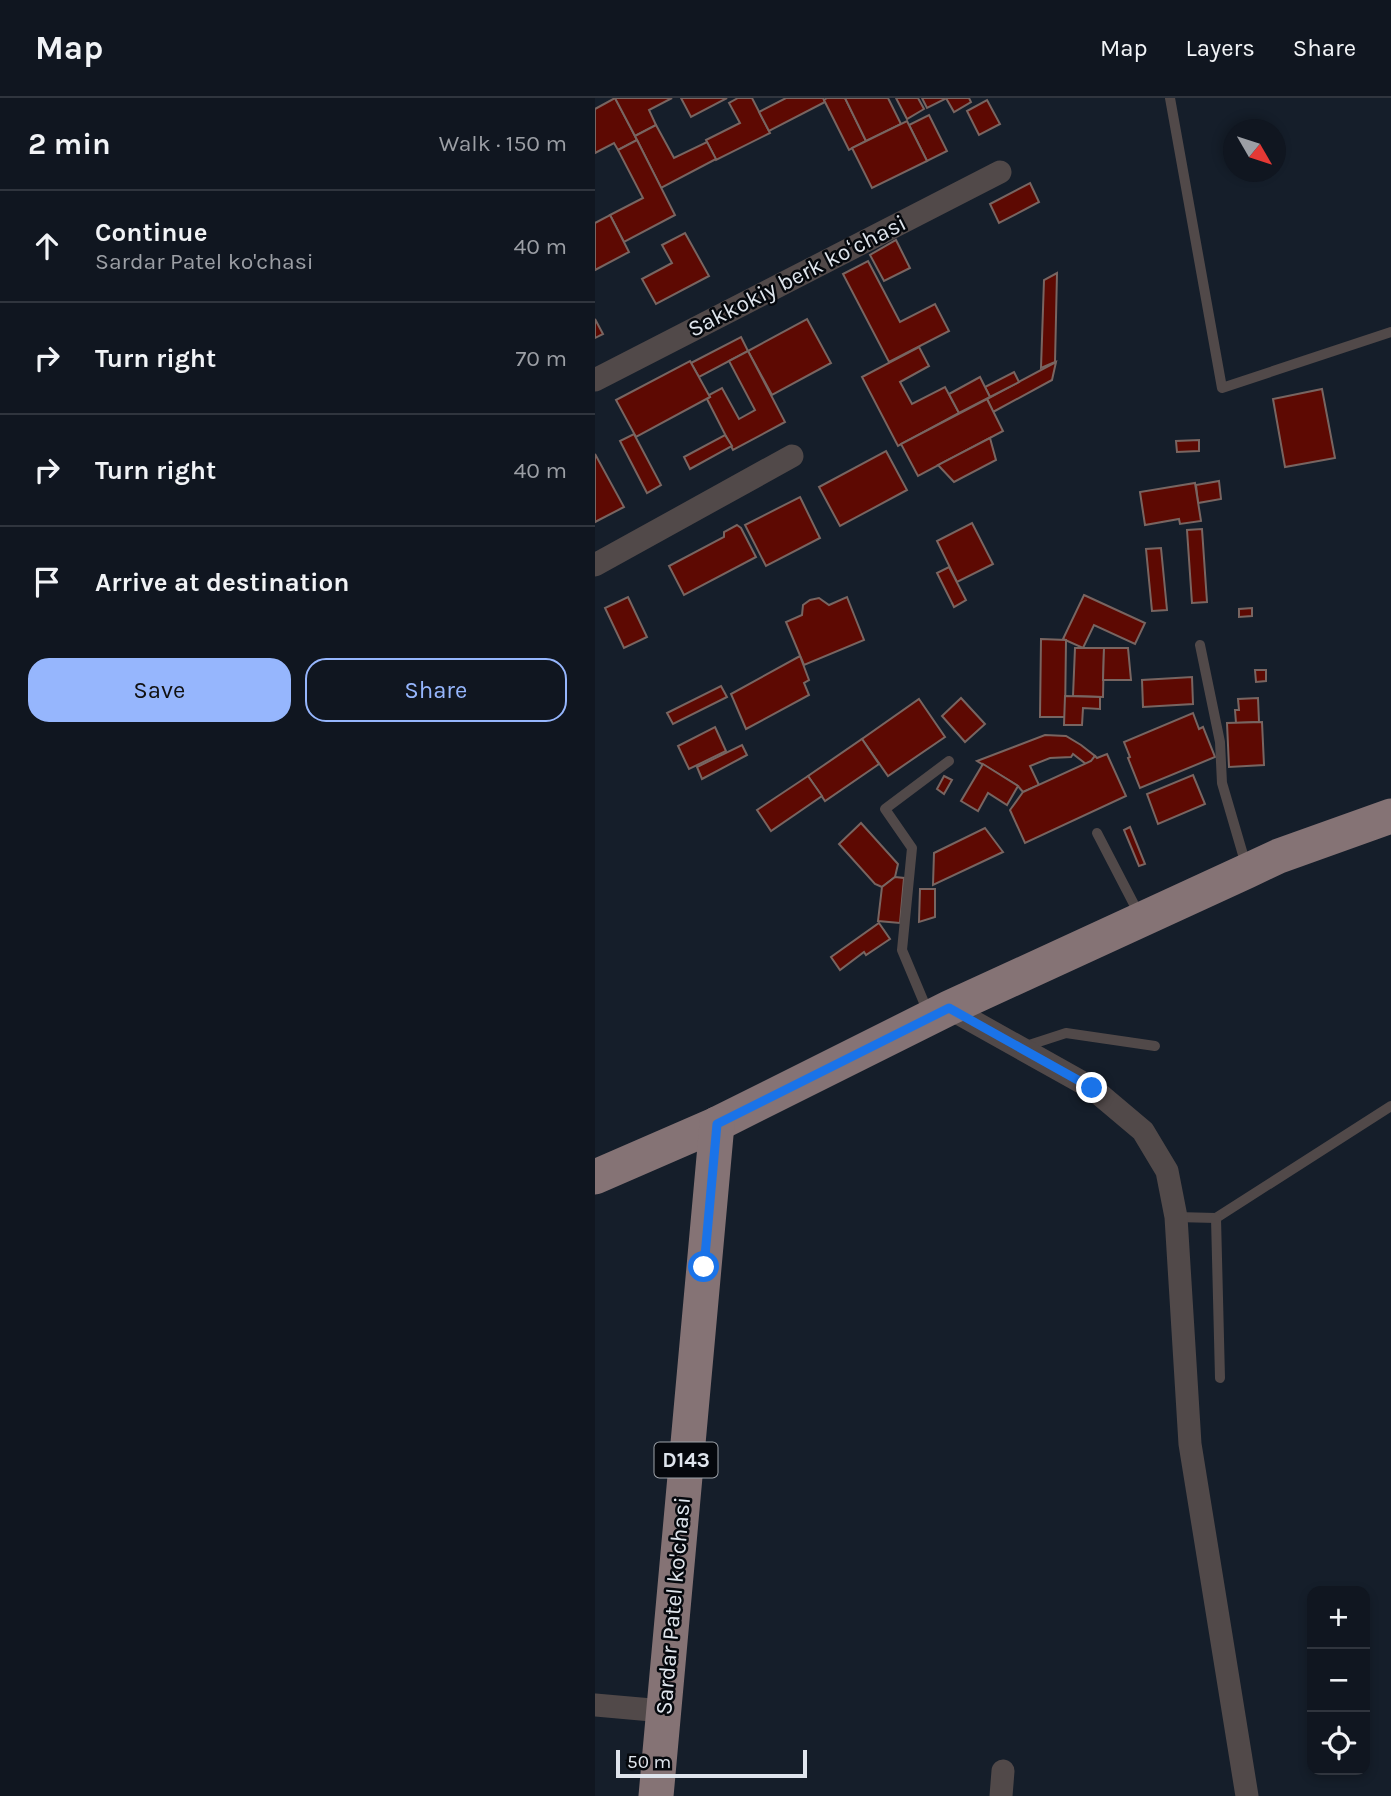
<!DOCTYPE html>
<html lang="en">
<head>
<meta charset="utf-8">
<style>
  :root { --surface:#101620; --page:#1e232d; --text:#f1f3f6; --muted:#9c9fa5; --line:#30353e; --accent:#96b6fd }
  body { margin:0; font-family:Karla,sans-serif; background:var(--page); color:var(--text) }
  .controls { position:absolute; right:21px; bottom:21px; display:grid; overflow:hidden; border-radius:14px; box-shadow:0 4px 10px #0003 }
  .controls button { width:63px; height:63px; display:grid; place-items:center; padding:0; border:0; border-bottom:2px solid var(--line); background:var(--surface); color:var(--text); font:35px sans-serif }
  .compass { position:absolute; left:628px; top:21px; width:63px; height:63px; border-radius:50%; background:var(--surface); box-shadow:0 4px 10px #0003; rotate:129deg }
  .scale { position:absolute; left:21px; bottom:18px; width:191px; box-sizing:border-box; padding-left:7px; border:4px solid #dfe5ed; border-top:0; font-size:19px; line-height:24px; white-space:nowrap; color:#dfe5ed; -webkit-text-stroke:5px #05080d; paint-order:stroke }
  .stop { position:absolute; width:21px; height:21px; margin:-16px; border:5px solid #1a73e8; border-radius:50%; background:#fff }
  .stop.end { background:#1a73e8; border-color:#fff; box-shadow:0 2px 7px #0008 }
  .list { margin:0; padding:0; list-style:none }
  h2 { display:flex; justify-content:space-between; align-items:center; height:91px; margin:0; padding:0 28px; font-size:30px }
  h2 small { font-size:23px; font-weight:400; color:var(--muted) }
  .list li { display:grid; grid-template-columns:46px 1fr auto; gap:21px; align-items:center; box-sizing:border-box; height:112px; padding:0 28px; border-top:2px solid var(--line) }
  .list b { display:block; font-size:26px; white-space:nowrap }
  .list p { margin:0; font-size:23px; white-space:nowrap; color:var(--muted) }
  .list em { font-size:23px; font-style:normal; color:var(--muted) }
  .actions { display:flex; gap:14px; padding:21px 28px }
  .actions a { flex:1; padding:16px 0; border:2px solid var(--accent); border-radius:21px; text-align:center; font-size:24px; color:var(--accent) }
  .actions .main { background:var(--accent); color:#111 }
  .icon { flex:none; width:38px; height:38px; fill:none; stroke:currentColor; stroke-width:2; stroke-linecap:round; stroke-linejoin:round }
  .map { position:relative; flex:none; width:796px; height:1698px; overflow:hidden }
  header { display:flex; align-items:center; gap:42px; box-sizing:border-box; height:98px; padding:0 35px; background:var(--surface); border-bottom:2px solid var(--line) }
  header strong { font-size:33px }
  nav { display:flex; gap:38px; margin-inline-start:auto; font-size:24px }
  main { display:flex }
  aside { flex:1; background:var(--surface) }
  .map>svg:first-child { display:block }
</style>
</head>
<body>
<header>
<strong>Map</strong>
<nav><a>Map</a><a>Layers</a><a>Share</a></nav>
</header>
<main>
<aside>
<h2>2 min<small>Walk · 150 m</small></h2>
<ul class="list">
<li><svg class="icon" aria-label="ahead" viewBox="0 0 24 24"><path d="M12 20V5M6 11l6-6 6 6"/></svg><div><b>Continue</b><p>Sardar Patel ko'chasi</p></div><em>40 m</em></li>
<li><svg class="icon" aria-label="right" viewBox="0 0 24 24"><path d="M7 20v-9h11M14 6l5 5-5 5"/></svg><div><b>Turn right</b></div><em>70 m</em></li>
<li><svg class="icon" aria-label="right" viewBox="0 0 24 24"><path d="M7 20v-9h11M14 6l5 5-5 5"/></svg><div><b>Turn right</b></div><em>40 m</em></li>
<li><svg class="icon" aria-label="arrive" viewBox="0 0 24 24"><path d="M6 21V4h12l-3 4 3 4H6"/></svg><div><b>Arrive at destination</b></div></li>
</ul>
<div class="actions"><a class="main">Save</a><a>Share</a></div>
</aside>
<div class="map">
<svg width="796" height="1698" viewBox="0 0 796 1698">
  <rect width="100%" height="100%" fill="#151e2a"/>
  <g fill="#5d0902" stroke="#786561" stroke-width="2">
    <path d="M20,0L42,42L23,52L19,45L0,55V11Z"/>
    <path d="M20,0H77L54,12L61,27L40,38Z"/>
    <path d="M86,0H132L96,19Z"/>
    <path d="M143,0H157L175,35L121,62L111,42L145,25L134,5Z"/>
    <path d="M191,0H228L230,4L174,33L164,14Z"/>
    <path d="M232,0H250L271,43L254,52L229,2Z"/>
    <path d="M250,0H293L306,26L271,43Z"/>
    <path d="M301,0H323L329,11L312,21Z"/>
    <path d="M327,0H349L350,1L332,10Z"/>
    <path d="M351,0H374L376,4L359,14Z"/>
    <path d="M392,2L405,26L384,37L372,13Z"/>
    <path d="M334,17L352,53L332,63L314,27Z"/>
    <path d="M312,23L332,63L277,90L257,50Z"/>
    <path d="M61,27L79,60L112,44L121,61L66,90L40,38Z"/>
    <path d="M42,42L80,117L29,144L15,117L48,100L23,52Z"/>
    <path d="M435,85L444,104L404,125L395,106Z"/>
    <path d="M15,117L34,154L0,172V125Z"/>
    <path d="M90,135L114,178L61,206L47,181L77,165L67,147Z"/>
    <path d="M301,142L315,170L289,183L275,157Z"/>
    <path d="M273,163L305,224L340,206L354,233L294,264L248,176Z"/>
    <path d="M462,175L460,264L446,270L449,182Z"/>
    <path d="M0,221L8,236L0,240Z"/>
    <path d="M212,221L236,265L177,297L153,253Z"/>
    <path d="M146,239L153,253L104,279L96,265Z"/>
    <path d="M324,249L334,268L305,284L317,306L350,289L364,315L303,348L267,279Z"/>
    <path d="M153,253L190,324L138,352L112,301L115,299L114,297L127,290L144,321L160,312L134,263Z"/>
    <path d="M95,263L115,299L41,339L21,302Z"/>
    <path d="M461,264L457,282L398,314L392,301Z"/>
    <path d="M419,274L424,284L395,299L390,289Z"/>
    <path d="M385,279L395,299L364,315L354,296Z"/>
    <path d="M727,291L740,360L690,369L678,301Z"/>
    <path d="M392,301L408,333L323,378L306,346Z"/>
    <path d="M39,336L66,387L52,395L25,343Z"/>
    <path d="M130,337L137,348L95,371L89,359Z"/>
    <path d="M395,340L401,362L359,384L343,367Z"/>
    <path d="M604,342V353L582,354L581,343Z"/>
    <path d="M291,353L312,392L245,428L224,389Z"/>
    <path d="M0,356L29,409L0,424Z"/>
    <path d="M624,383L626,401L603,405L601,387Z"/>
    <path d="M600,385L606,423L585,426L584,421L550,427L545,394Z"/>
    <path d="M205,399L225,440L171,468L150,427Z"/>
    <path d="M377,425L398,466L362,484L342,443Z"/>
    <path d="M142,427L146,430L161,459L89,497L74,468L129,439V434Z"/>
    <path d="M607,431L612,504L597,505L592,432Z"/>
    <path d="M566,450L572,512L557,513L551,451Z"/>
    <path d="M354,469L371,502L359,509L342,475Z"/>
    <path d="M489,497L550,525L540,546L499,527L488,550L468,541Z"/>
    <path d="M33,499L52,539L29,550L10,510Z"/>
    <path d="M252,499L269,542L209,567L191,524L207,517L208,507L215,502L224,500L234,507Z"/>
    <path d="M657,510V518L644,519V511Z"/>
    <path d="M446,541L471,542L470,619H445Z"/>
    <path d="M480,550H509L508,599L478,598Z"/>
    <path d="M509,550H533L536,582H508Z"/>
    <path d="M205,558L214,582L209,585L214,597L151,631L136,596Z"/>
    <path d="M660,572H671V583L661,584Z"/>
    <path d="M597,579L598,606L548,609L547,582Z"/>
    <path d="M126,588L132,599L78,626L72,615Z"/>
    <path d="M470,598L505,599V611L488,610L487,627H469Z"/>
    <path d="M366,600L390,626L370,644L347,618Z"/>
    <path d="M663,600L664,624L641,625L640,612H644L643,601Z"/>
    <path d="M324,601L350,639L293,678L267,641Z"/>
    <path d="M598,615L604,631L608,629L620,659L545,690L533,660L535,659L529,644Z"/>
    <path d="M667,624L669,667L634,669L632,625Z"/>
    <path d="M120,629L131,653L94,671L83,648Z"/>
    <path d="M450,637L471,638L486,647L500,658L496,663L491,666L478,656L476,659L455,660L435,668L444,687L428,694L423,688L382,663Z"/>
    <path d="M267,641L284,666L230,703L213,678Z"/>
    <path d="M147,647L152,657L107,681L102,669Z"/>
    <path d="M512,656L531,698L430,745L415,712L428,694L496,663L500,658L502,660Z"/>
    <path d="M388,666L423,688L412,707L393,695L383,713L366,703Z"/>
    <path d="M598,677L610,706L563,726L552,696Z"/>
    <path d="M213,678L227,698L176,733L162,712Z"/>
    <path d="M349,678L357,682L349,696L342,691Z"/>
    <path d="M266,725L303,766L300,779L287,789L280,786L244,746Z"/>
    <path d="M535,729L550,766L544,768L529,732Z"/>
    <path d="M390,730L408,754L338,787L339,755Z"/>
    <path d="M300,779L309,780L305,825L283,823L287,789Z"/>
    <path d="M325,791H340V819L324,824Z"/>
    <path d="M284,825L295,841L271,857L269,854L245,872L236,859Z"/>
  </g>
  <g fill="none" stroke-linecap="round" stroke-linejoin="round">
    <g stroke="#514949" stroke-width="10">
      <path d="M575,0L627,290L796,234"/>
      <path d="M605,547L625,644L627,685L651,767"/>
      <path d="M502,735L544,816"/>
      <path d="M333,914L307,852L317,750L290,711L354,663"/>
      <path d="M428,949L471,935L560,948"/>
      <path d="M581,1119L621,1120L796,1008"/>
      <path d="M621,1120L625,1280"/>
    </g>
    <g stroke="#514949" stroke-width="23">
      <path d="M0,282L405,74"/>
      <path d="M0,467L197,358"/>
      <path d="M354,910L497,990L548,1033L572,1073L581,1119L595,1346L652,1698"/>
      <path d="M0,1607L68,1613"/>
      <path d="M406,1698L408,1673"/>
    </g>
    <g stroke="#857375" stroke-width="35">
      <path d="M0,1079L122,1026L354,910L652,773L684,758L796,718"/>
      <path d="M61,1698L122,1026"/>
    </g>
  </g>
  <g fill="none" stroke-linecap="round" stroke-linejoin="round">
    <path stroke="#1a73e8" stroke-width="9" d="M109,1169L122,1026L354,910L497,990"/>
  </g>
  <g text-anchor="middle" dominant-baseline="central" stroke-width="5" stroke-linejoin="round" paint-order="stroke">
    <rect fill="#05080d" stroke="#9ea3aa" stroke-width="2" x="59.5" y="1344.5" width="63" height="35" rx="5"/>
    <g font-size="21" font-weight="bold" fill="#dfe5ed">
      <text x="91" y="1362">D143</text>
    </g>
    <g font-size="23" fill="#dfe5ed" stroke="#05080d">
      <text transform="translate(202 178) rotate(-27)">Sakkokiy berk koʻchasi</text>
      <text transform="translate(78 1508) rotate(-85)">Sardar Patel ko'chasi</text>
    </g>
  </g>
</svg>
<div class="controls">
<button>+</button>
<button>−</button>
<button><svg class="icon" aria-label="locate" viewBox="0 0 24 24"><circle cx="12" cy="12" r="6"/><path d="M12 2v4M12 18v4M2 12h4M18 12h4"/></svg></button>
</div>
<svg class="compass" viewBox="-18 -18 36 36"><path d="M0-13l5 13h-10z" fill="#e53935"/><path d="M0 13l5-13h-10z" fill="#9c9fa5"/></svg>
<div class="scale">50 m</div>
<div class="stop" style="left:109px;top:1169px"></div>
<div class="stop end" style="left:497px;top:990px"></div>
</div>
</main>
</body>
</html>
